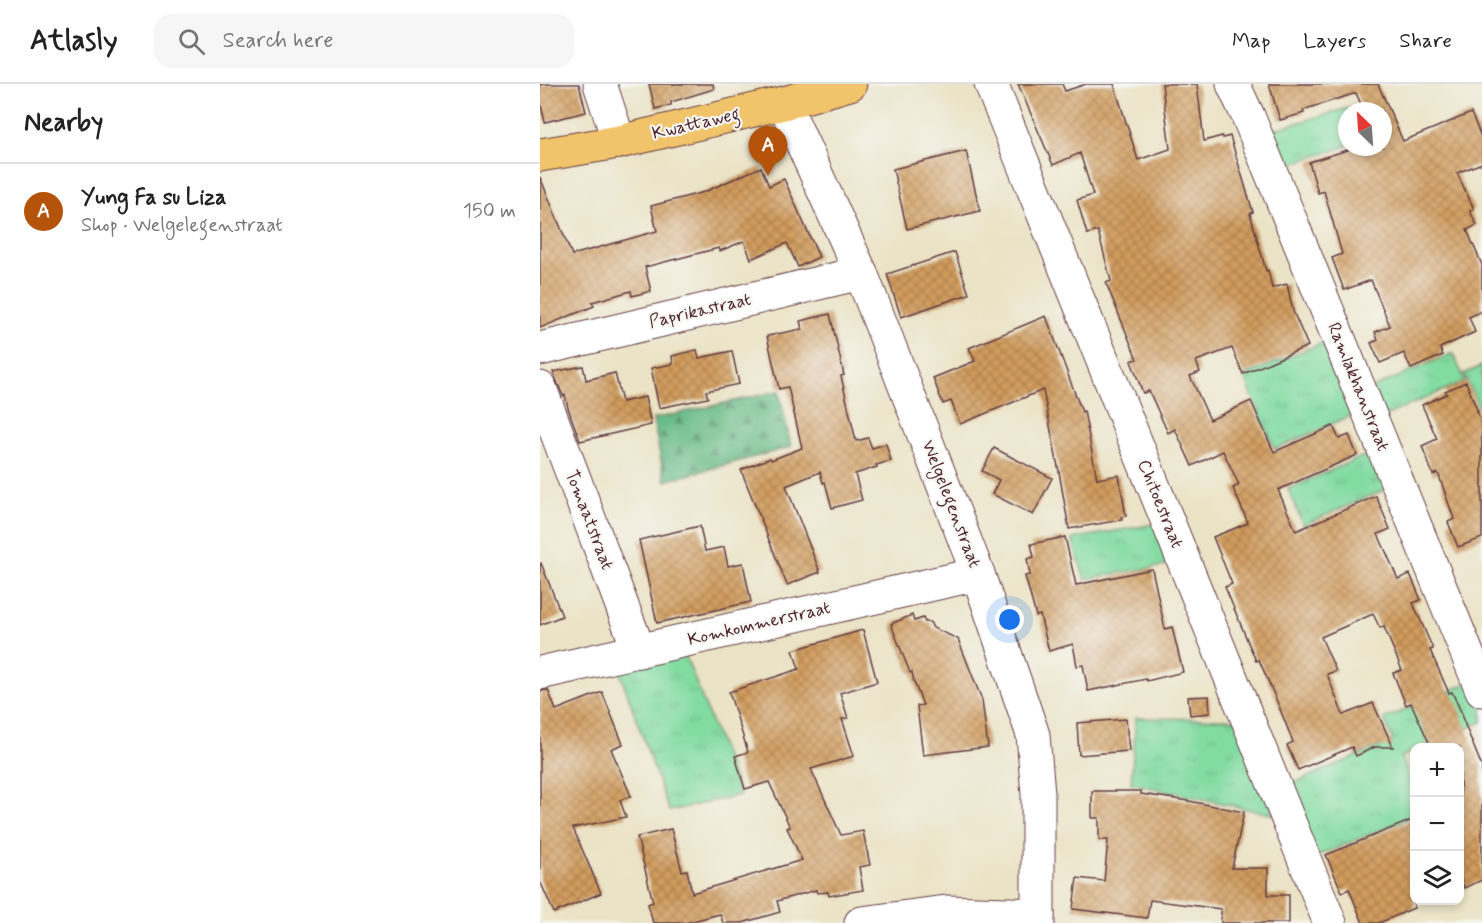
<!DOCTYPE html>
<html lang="en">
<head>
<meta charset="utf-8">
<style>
  :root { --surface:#fff; --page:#f6f6f6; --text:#222; --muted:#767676; --line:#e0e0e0; --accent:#b45309 }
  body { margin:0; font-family:Mynerve,sans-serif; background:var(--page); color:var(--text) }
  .controls { position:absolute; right:18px; bottom:18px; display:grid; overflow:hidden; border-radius:12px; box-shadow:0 3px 9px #0003 }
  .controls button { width:54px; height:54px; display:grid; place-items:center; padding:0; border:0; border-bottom:2px solid var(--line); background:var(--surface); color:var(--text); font:30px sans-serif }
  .compass { position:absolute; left:798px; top:18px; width:54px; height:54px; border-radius:50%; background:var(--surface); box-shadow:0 3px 9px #0003; rotate:335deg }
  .you { position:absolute; left:470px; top:536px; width:21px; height:21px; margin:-15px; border:4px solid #fff; border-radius:50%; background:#1a73e8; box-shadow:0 0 0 9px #1a73e833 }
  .badge { display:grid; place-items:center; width:39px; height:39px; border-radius:50%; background:var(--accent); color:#fff; font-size:20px; font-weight:700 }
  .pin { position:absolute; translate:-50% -50px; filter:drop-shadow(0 2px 3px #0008) }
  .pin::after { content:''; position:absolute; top:32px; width:21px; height:18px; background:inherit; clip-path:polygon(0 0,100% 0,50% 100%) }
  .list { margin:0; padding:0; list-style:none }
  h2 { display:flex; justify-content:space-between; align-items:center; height:78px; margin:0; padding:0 24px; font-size:26px }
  h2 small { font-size:20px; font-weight:400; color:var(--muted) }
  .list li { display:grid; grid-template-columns:39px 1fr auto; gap:18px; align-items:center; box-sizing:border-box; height:96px; padding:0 24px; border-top:2px solid var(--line) }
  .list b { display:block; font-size:22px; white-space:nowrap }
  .list p { margin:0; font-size:20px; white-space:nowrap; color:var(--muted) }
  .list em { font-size:20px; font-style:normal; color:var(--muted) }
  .icon { flex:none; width:33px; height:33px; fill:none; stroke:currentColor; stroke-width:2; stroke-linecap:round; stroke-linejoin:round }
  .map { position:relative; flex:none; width:942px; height:839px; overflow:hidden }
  header { display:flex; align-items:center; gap:36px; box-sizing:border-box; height:84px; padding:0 30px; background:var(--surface); border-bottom:2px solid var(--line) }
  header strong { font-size:28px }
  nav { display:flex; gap:33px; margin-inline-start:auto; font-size:21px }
  .search { width:420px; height:54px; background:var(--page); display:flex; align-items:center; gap:15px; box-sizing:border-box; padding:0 21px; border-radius:18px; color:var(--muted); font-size:22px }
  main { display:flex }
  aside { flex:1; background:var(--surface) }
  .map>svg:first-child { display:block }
</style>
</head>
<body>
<header>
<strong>Atlasly</strong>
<div class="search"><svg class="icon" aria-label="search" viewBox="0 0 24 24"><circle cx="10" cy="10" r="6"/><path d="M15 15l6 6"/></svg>Search here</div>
<nav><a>Map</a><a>Layers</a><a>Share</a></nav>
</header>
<main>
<aside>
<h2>Nearby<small></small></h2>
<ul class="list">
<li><span class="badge">A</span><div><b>Yung Fa su Liza</b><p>Shop · Welgelegenstraat</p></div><em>150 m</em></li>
</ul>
</aside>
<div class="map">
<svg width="942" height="839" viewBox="0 0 942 839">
  <defs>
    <pattern id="grass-tufts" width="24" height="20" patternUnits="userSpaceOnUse" patternTransform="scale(1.5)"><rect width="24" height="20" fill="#82dba1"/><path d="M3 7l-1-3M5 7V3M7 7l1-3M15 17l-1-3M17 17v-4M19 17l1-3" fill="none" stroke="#72bc8b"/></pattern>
    <pattern id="forest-firs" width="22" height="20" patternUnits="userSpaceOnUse" patternTransform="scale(1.5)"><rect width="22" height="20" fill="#69bb87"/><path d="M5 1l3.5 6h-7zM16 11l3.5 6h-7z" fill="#58976f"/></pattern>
    <pattern id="building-cross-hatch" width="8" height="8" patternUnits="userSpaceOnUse" patternTransform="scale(1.5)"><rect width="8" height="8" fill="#d19c5d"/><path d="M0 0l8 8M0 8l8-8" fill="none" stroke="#ac7f4d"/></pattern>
  </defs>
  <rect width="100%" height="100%" fill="#f6f6f2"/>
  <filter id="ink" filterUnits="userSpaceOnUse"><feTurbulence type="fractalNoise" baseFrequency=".0167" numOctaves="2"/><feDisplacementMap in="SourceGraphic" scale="12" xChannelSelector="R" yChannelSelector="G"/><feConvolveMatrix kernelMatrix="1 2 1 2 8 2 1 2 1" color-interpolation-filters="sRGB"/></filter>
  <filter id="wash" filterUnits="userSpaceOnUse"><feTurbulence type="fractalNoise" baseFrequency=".008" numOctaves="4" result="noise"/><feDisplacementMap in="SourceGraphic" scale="24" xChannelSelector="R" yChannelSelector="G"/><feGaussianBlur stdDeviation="1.35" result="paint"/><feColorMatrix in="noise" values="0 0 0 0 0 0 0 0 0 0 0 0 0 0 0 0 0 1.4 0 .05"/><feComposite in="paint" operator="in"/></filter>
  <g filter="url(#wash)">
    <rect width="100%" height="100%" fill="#ebe3c6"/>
    <g fill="url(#grass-tufts)" stroke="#667d66" stroke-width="1.5">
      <path d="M815,22L817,27H807V62L740,83L725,48Z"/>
      <path d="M791,255L822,327L735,365L704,292Z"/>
      <path d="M913,269L925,297L840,334L828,306Z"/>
      <path d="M942,282V327L941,328L924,290Z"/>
      <path d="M835,367L851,403L763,441L748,405Z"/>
      <path d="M619,439L634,480L545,495L532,455Z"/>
      <path d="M144,568L200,711L129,727L78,583Z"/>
      <path d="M932,597L942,621V638L882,663L874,664V667L861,673L874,705V732L770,775L742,704L853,657L844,635Z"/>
      <path d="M596,634L697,635L734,731L591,699Z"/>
    </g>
    <path fill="url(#forest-firs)" stroke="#5a6d59" stroke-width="1.5" d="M239,307L251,363L125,397L113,335Z"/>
    <g id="blocks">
      <g fill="url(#building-cross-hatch)">
        <path d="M0,0H39L46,28L5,38L0,17Z"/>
        <path d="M109,0H173L174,5L131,18V21L115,25Z"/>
        <path d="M478,0H522L525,7L546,0H574L598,76L630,65L622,0H657L664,57L682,52L683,54L690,52L713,128L710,129L726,187L728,186L732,204L747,200L753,227L768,262L703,290L692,264L656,277L660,288L650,292L670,336L711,317L734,368L793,342L799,355L809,351L817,371L738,406L756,447L836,412L850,445L838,450L858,495L870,490L881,516L873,519L893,565L890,566L909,609L912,608L923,632L922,633L942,683V796L924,804L920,793V663H891L871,619L866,621L853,589L862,586L844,543L840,544L833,530L781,553L796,587L787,590L803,631L833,619L853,663H835L816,672L812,663L758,686L747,661L753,658L736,615L719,576L716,577L685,503L692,500L673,453L708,439L693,404L699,401L683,367L652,382L635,345L628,349L609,307L603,309L591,277L597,275L566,199L571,197L558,147L547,150L537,116L553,111L540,69L513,81Z"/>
        <path d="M729,0H838L863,57L931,29L942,55V79L917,89L934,125L930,127L937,141L927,146L942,181V227L929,233L935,248L900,264L903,271L871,285L864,269L840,279L831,259L838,256L835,248L850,242L831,196L804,206L792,174L802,170L784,107L778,109L769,78L817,63H843V27H824L816,9L763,26L764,29L740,36Z"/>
        <path d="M426,67L440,127L367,145L353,85Z"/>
        <path d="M221,83L229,102L244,95L279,173L258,183L247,159L211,175L204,157L180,167L179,164L105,183L111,207L92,212L91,207L52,218L54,222L0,244V93L32,171L117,147L111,122L164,108Z"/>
        <path d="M415,168L429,210L361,233L347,190Z"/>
        <path d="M290,230L304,291L301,292L316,357L328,354L332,364L346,360L351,377L336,381L337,383L315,390L322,416L292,424L285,398L283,399L280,388L246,402L280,488L247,501L201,386L230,374L231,376L262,364L248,303L239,305L227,252L262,245L260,237Z"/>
        <path d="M506,232L542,328L544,327L557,395L579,391L586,432L581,433L582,436L529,445L518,382V383L503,306L420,340L411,317L403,320L393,294L435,277L429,264Z"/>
        <path d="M157,266L159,274L192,267L199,300L166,307L168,314L119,324L111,284L133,280L132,272Z"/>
        <path d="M43,282L46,296L75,289L82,318L105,313L111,341L40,357L28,324L25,311L23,312L13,288Z"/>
        <path d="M926,298L938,328H937L942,341V454L918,463L908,438L914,435L898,389L893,391L882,362L897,355L882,321L907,310L905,307Z"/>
        <path d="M454,364L512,394L493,431L452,410L459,396L442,387Z"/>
        <path d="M160,442L165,467L184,463L188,482L203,479L211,518L117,539L99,456Z"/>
        <path d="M525,453L536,501L612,485L625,545L632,543L643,588L607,597L606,595L548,607L543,581L537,582L533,560L509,567L500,531L496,532L485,492L490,491L487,475L494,473L491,460Z"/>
        <path d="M1,479L22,532L0,541V480Z"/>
        <path d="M372,531L374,537L383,534L385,538H390L393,544L418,555L442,616L448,663L383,671L377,622L383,621L374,598L372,588L370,589L351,540Z"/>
        <path d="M323,546L337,598L300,609L308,634L302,635L314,672L271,685L301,751L323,747L330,781L319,783L323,806L289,812L288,808L277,809L276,806L237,817L240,828L202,839H183L180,830L145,839H113L108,820L113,818L97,753L131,745L142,787L147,786L152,809L262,776L247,744L250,743L229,698L205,705L195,672L208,668L189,608L259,585L253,566Z"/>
        <path d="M8,606L16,626L62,608L83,660L71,665L91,712L80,716L86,733L33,744L61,809L14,829L0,797V607Z"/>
        <path d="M669,612L670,629L650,631L648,613Z"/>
        <path d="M586,635L589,667L539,671L537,639Z"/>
        <path d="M552,707H601V710L649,717L704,728L692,784H728V811H749V839H681V825L610,816L607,834L533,825L537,794L564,797L568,756H559V734H552Z"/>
        <path d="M874,735V824L839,839H823L809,805L802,808L786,771Z"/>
      </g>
    </g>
  </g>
  <g filter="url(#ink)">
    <use href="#blocks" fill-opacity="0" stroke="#623c42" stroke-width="1.5"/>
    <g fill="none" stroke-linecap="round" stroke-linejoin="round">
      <g stroke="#623c42" stroke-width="35">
        <g id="minor">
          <path d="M60,0L79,58"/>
          <path d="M451,0L790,839"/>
          <path d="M693,0L708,32L942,606"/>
          <path d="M244,19L321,189L438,490L493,651L498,710V839"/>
          <path d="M0,265L321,189"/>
          <path d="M0,304L99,567"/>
          <path d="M0,589L438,490"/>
          <path d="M321,839L406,828L498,831"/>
        </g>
      </g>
      <g stroke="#623c42" stroke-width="35">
        <path id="major" d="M0,71L79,58L244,19L310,0"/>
      </g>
      <use href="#minor" stroke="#fff" stroke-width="33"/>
      <use href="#major" stroke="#f1c36a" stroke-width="33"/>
    </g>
  </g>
  <g text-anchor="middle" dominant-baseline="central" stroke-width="4.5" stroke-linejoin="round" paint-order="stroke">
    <g font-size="18" fill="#4a1f2b" stroke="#f6f6f2">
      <text transform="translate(156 40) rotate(-13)">Kwattaweg</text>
      <text transform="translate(160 227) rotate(-13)">Paprikastraat</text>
      <text transform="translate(818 303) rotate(68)">Ramlakhanstraat</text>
      <text transform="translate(411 420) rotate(69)">Welgelegenstraat</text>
      <text transform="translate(620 420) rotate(68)">Chitoestraat</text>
      <text transform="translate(49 436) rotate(69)">Tomaatstraat</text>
      <text transform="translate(219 540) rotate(-13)">Komkommerstraat</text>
    </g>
  </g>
</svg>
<div class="controls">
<button>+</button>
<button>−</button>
<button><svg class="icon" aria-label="layers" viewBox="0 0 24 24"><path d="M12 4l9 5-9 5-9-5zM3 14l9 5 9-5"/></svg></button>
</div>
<svg class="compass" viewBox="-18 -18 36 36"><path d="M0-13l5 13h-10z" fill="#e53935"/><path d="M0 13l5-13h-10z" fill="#767676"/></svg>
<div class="you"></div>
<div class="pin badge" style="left:228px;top:92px">A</div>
</div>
</main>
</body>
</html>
